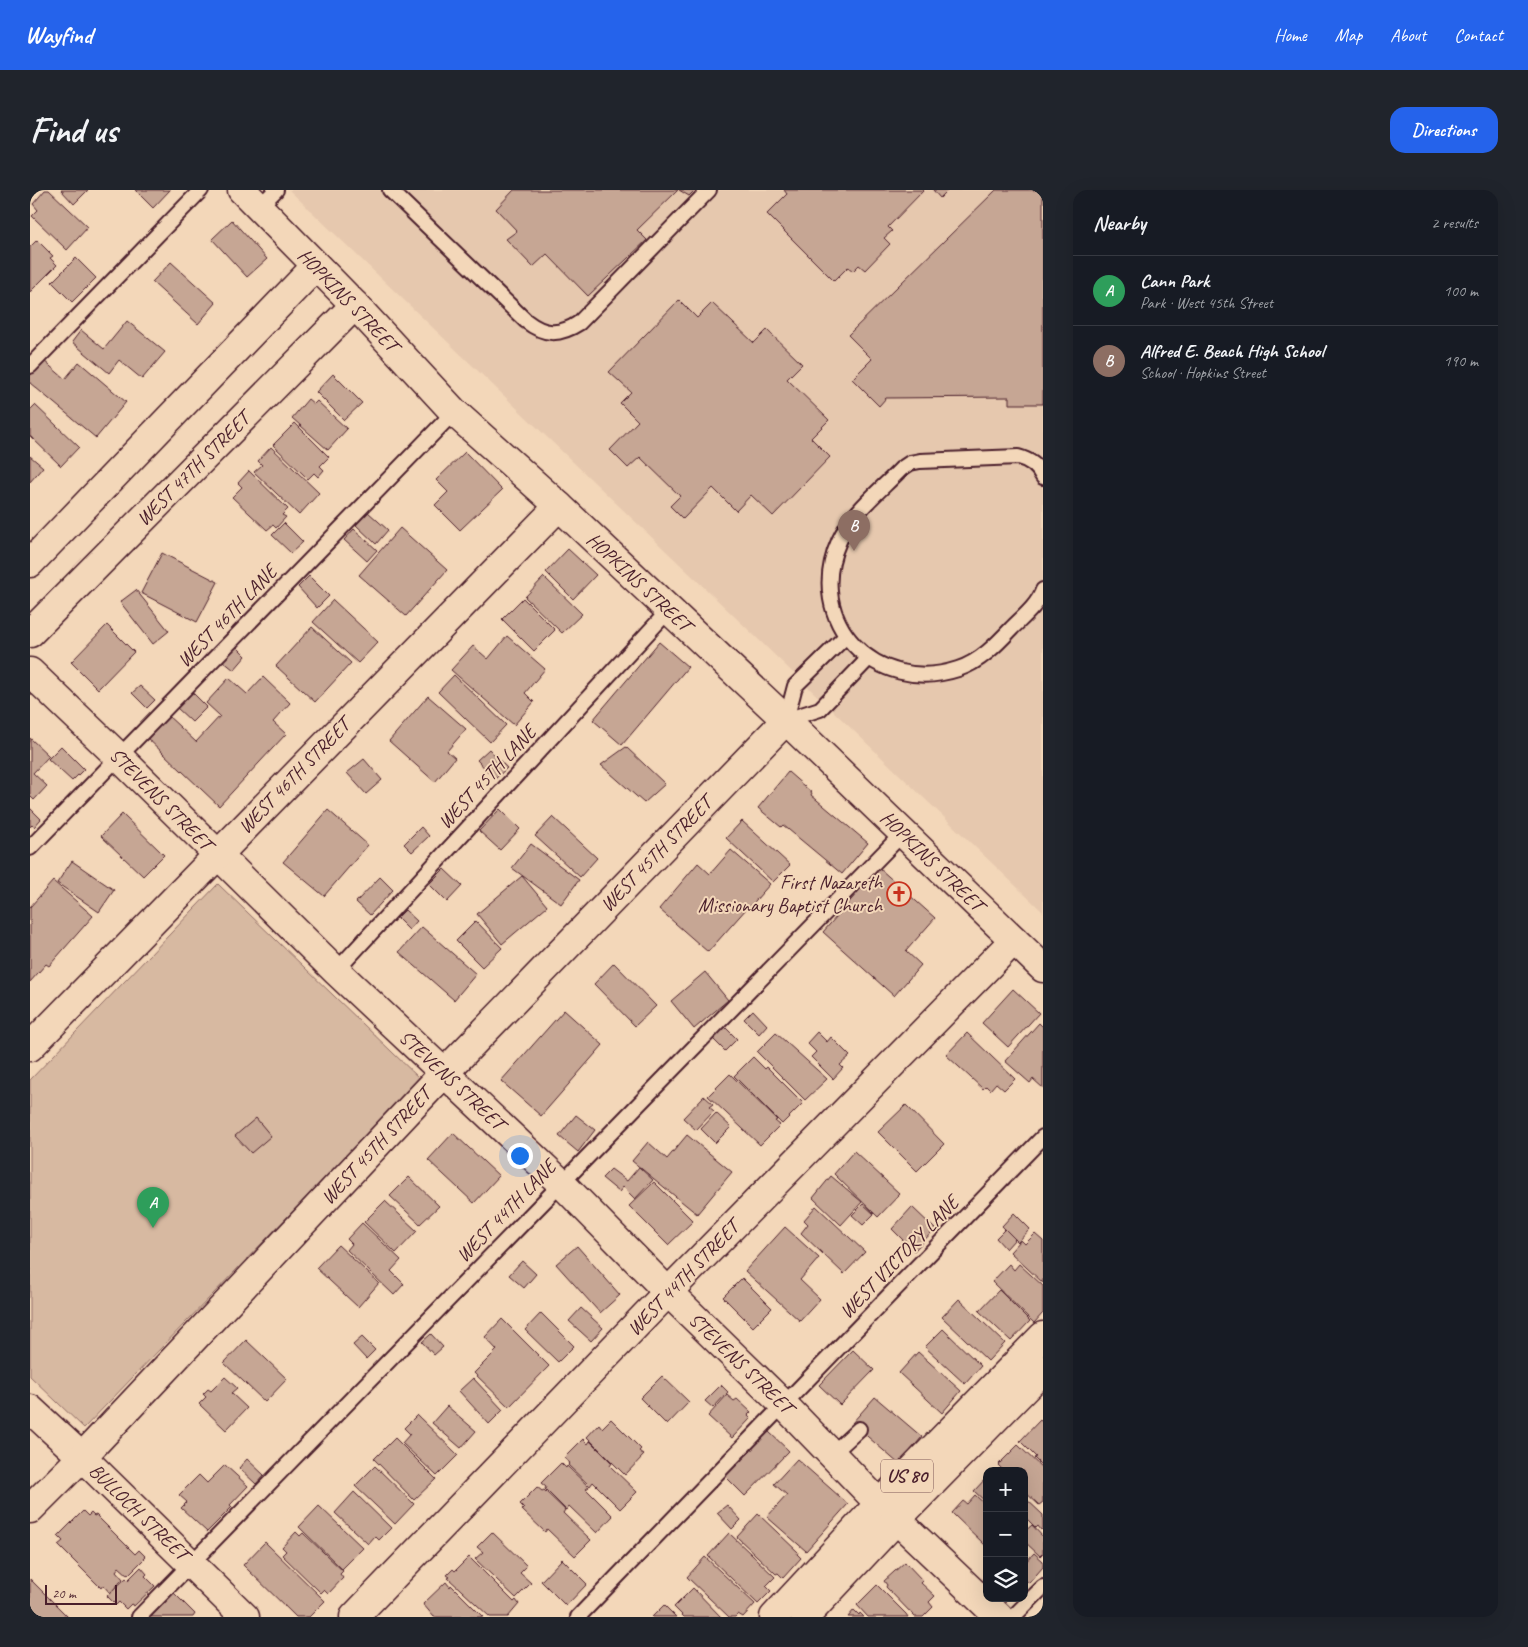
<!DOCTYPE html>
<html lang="en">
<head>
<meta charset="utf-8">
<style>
  :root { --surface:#171b24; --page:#20242c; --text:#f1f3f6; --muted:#9ea1a6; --line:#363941; --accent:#2563eb }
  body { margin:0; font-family:Caveat,sans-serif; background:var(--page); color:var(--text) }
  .controls { position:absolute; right:15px; bottom:15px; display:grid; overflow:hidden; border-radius:10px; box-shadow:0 5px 20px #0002 }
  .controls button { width:45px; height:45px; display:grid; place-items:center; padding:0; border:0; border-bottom:1px solid var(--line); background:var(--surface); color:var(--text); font:25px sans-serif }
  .scale { position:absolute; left:15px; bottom:12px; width:72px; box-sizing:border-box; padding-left:5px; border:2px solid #4a1f2b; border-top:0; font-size:14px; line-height:18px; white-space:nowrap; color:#4a1f2b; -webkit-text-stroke:4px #f3d7b9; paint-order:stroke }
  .you { position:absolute; left:489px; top:965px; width:18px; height:18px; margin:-12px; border:4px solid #fff; border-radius:50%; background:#1a73e8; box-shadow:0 0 0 8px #1a73e833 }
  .badge { display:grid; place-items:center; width:32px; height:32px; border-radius:50%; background:var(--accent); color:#fff; font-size:16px; font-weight:700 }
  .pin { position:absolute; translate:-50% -41px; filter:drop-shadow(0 1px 2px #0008) }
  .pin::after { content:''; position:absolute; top:26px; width:18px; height:15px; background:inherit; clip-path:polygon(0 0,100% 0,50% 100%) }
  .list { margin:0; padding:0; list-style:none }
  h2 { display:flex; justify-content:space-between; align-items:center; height:65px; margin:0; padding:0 20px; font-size:21px }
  h2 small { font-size:16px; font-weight:400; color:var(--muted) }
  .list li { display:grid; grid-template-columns:32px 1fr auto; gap:15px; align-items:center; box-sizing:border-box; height:70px; padding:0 20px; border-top:1px solid var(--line) }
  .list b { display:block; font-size:19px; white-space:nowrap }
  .list p { margin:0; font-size:16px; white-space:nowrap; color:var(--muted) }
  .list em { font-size:16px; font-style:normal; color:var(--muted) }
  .icon { flex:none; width:28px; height:28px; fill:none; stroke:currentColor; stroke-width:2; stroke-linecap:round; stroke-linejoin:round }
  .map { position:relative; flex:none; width:1013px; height:1427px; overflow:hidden; border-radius:15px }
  header { display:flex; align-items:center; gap:30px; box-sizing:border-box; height:70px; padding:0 25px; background:var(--accent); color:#fff }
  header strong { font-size:24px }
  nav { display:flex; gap:28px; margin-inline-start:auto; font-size:18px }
  .intro { display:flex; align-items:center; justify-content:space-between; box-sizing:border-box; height:120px; padding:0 30px }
  h1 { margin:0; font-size:35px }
  .button { padding:12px 22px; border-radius:15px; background:var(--accent); color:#fff; font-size:18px; font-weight:700 }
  main { display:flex; gap:30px; padding:0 30px }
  aside { flex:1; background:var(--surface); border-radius:15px; box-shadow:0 5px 20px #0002 }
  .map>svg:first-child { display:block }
</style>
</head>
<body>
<header>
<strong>Wayfind</strong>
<nav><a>Home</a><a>Map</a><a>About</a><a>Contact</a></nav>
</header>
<div class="intro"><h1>Find us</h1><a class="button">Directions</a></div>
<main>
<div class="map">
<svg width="1013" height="1427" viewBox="0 0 1013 1427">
  <rect width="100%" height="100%" fill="#f3d7b9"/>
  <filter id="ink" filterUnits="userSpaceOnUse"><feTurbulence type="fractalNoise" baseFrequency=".02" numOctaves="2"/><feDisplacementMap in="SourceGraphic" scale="10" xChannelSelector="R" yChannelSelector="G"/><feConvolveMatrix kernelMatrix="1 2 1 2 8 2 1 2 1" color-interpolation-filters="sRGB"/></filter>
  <g filter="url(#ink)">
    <path fill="#e6c8ae" d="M259,0H1013V722Z"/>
    <path fill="#d7b9a1" stroke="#906c66" d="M188,694L390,889L54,1238L0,1186V890Z"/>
    <g fill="#c6a694" stroke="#4a1f2b">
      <path d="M15,0H19L58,37L37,60L2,26L8,20L3,14Z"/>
      <path d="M31,0H58L44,14Z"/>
      <path d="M105,0H140L123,18Z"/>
      <path d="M484,0H648L607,40L617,50L558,106L517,64L503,77L476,49L487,41L466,19Z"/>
      <path d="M649,0H665L659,6Z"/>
      <path d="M754,0H894L858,37L862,41L854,48L860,54L835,80L829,75L823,81L818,77L804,91L737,24L757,4Z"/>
      <path d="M903,0H918L910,8Z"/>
      <path d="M966,0H1013V214H979V207L856,208L849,216L822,189L842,169L818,145Z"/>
      <path d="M202,30L237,69L217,87L182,49Z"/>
      <path d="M7,50L23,66L20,68L27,75L0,102V57Z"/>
      <path d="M46,68L66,88L42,112L22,92Z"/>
      <path d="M141,72L186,113L168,134L122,92Z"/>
      <path d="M649,110L667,128L682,113L724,153L737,140L772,174L757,189L799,230L781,248L800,267L743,326L721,305L706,321L683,298L653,329L640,316L650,306L610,267L598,278L580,260L608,231L590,213L601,202L579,182Z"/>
      <path d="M97,131L135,162L112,189L89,170L79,183L42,152L51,140L74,159Z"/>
      <path d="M13,170L35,189L49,172L96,212L66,248L0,193V186Z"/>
      <path d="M303,184L332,213L314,230L286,202Z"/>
      <path d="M278,209L284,214L287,211L317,239L298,260L262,228Z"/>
      <path d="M5,215L49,257L31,276L0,246V220Z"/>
      <path d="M265,233L299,267L290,276L294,280L288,287L284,283L278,289L243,255Z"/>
      <path d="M241,257L289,303L269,325L224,282L232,275L228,271Z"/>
      <path d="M435,262L472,300L430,340L405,315L418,302L406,290Z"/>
      <path d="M0,266L13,277L0,292Z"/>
      <path d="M219,281L258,319L252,325L256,327L246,338L243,335L237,340L202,307L212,297L208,293Z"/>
      <path d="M338,322L358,340L346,354L326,335Z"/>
      <path d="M254,333L273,352L261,363L242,345Z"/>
      <path d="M370,338L417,380L376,426L329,385Z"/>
      <path d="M324,339L347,360L337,371L314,350Z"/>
      <path d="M538,359L566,385L543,409L516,382Z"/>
      <path d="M132,363L188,392L167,432L111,403Z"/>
      <path d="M279,386L299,406L287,418L268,397Z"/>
      <path d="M514,387L552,424L532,443L495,407Z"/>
      <path d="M106,400L139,441L123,454L90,412Z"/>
      <path d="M493,408L525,440L504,461L472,429Z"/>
      <path d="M303,410L348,452L328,473L283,432Z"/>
      <path d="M77,435L104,462L68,499L41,472Z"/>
      <path d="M282,437L321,473L285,512L246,476Z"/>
      <path d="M477,446L515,479L495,503L504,512L484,535L421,480L443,456L458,469Z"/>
      <path d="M629,452L658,477L592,555L563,530Z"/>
      <path d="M206,456L216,466L204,480L193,471Z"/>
      <path d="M424,485L476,535L460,552L408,502Z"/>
      <path d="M233,487L260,513L243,532L256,544L189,616L115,546L136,524L166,552L190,526L176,513L199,488L217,504Z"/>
      <path d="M110,496L125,510L117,518L102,503Z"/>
      <path d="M161,501L177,517L162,532L146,517Z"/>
      <path d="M398,506L436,539L417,561L425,568L405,592L359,551Z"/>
      <path d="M0,548L19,566L3,583L17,596L4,610L0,606Z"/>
      <path d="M31,556L54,579L42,591L18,569Z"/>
      <path d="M596,557L635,594L614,613L571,575Z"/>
      <path d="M459,559L477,578L465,589L447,570Z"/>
      <path d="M334,569L352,590L336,604L317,583Z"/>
      <path d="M758,582L782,603L781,605L838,653L812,684L753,635L751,637L728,618Z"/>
      <path d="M0,618L11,629L4,637L2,635L0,637Z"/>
      <path d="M470,619L490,639L470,660L449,641Z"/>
      <path d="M298,620L338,655L294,706L253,672Z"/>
      <path d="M92,624L134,665L113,686L71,646Z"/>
      <path d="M523,627L567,668L550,687L505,646Z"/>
      <path d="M712,631L760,675L743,692L696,648Z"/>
      <path d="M391,637L399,646L382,662L374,654Z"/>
      <path d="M501,654L549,690L531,714L482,678Z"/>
      <path d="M701,660L740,694L718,719L717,718L678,762L629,719L668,673L680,684Z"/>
      <path d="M42,671L84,700L69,722L27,693Z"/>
      <path d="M849,678L905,728L876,761L891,775L864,806L793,742Z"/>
      <path d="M414,679L432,696L417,712L399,694Z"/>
      <path d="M492,686L517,716L472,754L447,724Z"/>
      <path d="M350,687L363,700L340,725L326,712Z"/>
      <path d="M23,691L63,726L19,776L16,774L0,792V717Z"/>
      <path d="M375,720L387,731L379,740L367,728Z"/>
      <path d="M446,731L472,758L452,777L426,751Z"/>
      <path d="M392,737L446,784L424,810L369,762Z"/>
      <path d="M584,773L626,816L605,836L564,794Z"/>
      <path d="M675,782L698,810L664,839L641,811Z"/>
      <path d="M983,799L1009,823L978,857L952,833Z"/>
      <path d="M534,820L573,855L511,926L471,891Z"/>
      <path d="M723,820L737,835L729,844L714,829Z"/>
      <path d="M1009,833L1013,837V898L1003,889L1000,893L975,871Z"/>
      <path d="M695,837L707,849L695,861L683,849Z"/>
      <path d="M787,842L797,852L801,847L820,866L810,875L813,878L803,889L781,867L786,862L777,853Z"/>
      <path d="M746,843L797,889L775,910L727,862Z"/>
      <path d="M937,843L985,889L974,900L966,893L960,900L956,896L953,899L916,865Z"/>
      <path d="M723,867L735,879L737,877L773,913L752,934L704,886Z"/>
      <path d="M700,884L747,930L745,931L750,935L730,955L678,906Z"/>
      <path d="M674,906L683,914L679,917L684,921L666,940L653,928Z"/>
      <path d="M876,915L914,954L887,981L848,942Z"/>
      <path d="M686,923L701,937L685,953L671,939Z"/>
      <path d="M546,925L565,940L548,962L529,946Z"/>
      <path d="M226,928L241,946L221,963L205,946Z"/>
      <path d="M423,943L469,986L444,1013L398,970Z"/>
      <path d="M657,945L702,982L667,1024L602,971L618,952L637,969Z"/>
      <path d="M824,961L870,1004L848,1027L804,984Z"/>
      <path d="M609,977L623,990L605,1009L593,997L589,1002L572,988L581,979L597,991Z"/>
      <path d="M801,986L832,1012L811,1035L783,1008Z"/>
      <path d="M379,987L409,1016L390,1034L360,1006Z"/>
      <path d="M624,992L663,1031L638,1055L599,1016Z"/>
      <path d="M355,1011L387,1041L366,1063L334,1032Z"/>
      <path d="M833,1014L844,1024L833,1035L822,1025Z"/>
      <path d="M786,1016L835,1062L814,1084L771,1043L778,1034L774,1030Z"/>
      <path d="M882,1017L905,1039L884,1061L862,1039Z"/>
      <path d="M984,1023L1000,1039L988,1052L972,1036Z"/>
      <path d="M332,1033L371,1070L361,1081L374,1094L364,1105L317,1060L322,1054L317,1049Z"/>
      <path d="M755,1037L789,1068L770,1090L790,1109L770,1131L715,1081Z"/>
      <path d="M975,1039L985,1049L976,1059L966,1048Z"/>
      <path d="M1005,1044L1013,1051V1093L980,1062L991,1050L995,1054Z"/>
      <path d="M308,1055L349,1093L328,1117L286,1078Z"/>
      <path d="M547,1056L590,1105L570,1123L526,1074Z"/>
      <path d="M492,1071L506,1084L494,1098L479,1085Z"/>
      <path d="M979,1074L984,1080L989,1074L1013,1096V1123L1004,1133L962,1092Z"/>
      <path d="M712,1088L742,1118L723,1137L693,1107Z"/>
      <path d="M969,1100L1000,1131L981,1151L949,1121Z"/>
      <path d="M929,1109L975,1153L958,1171L912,1127Z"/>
      <path d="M551,1118L573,1138L561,1151L539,1131Z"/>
      <path d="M511,1123L544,1156L528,1172L495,1140Z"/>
      <path d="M472,1129L519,1176L479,1217L444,1183L467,1160L455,1147Z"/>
      <path d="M913,1139L951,1176L935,1194L895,1157Z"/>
      <path d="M401,1144L413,1157L404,1165L392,1152Z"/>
      <path d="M332,1147L345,1160L336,1169L323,1155Z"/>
      <path d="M216,1150L257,1189L235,1212L194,1173Z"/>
      <path d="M823,1160L844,1180L810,1215L789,1195Z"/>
      <path d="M888,1162L931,1201L912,1223L869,1183Z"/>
      <path d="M632,1186L659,1212L637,1235L610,1208Z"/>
      <path d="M195,1187L207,1198L201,1203L217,1218L196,1240L169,1214L176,1207L173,1204L178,1199L181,1201Z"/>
      <path d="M443,1188L473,1220L459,1234L429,1201Z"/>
      <path d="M691,1195L698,1202L683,1218L675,1211Z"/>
      <path d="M697,1205L704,1211L707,1209L721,1222L718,1225L721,1228L702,1248L678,1226Z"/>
      <path d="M845,1207L892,1247L869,1274L822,1233Z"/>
      <path d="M417,1216L446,1241L431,1258L402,1233Z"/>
      <path d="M387,1225L428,1265L407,1286L372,1253L380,1244L374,1238Z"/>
      <path d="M581,1229L611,1259L609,1261L614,1265L595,1285L557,1247L569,1234L572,1238Z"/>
      <path d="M1010,1230L1013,1233V1277L1004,1268L1006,1267L990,1251Z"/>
      <path d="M738,1241L759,1261L715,1306L694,1285Z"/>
      <path d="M365,1248L406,1289L384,1310L344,1269Z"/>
      <path d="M553,1249L558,1254L560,1251L582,1273L580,1276L607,1302L590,1319L563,1292L560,1296L538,1275L540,1273L534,1268Z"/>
      <path d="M988,1255L1013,1279V1312L1009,1315L994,1301V1281H974L968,1275Z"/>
      <path d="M217,1269L234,1285L226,1294L209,1278Z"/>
      <path d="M767,1269L818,1314L776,1361L737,1327L757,1305L744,1294Z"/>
      <path d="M531,1273L536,1278L537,1276L559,1297L556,1299L583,1326L567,1343L539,1316L536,1320L515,1299L516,1297L511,1293Z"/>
      <path d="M195,1275L218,1296L200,1315L202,1317L177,1342L151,1318L157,1312L149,1305L169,1285L177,1293Z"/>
      <path d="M345,1276L384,1314L365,1334L325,1296Z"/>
      <path d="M957,1287V1313L944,1301Z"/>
      <path d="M507,1297L512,1301L514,1300L535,1320L533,1323L561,1350L545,1366L517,1339L515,1342L492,1320L494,1318L490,1314Z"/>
      <path d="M324,1302L361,1338L349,1350L345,1346L338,1354L305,1323Z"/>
      <path d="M945,1305L957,1316L956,1356L922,1323L933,1311L937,1314Z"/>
      <path d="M994,1307L1013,1325V1338L1011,1340L1008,1336L1006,1338L996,1328L994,1330Z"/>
      <path d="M697,1315L711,1330L702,1339L687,1323Z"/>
      <path d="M289,1316L333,1358L312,1379L269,1337Z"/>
      <path d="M53,1321L58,1326L61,1323L64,1326L66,1325L105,1364L109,1360L116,1367L98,1385L89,1377L86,1381L93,1389L80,1403L73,1395L71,1398L28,1355L33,1351L28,1346Z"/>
      <path d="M728,1324L768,1362L767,1364L771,1368L753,1388L748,1383L746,1384L707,1347Z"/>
      <path d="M1002,1335L1013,1347V1363L1010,1366L994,1351V1342Z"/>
      <path d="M266,1342L270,1346L273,1343L313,1381L310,1384L313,1388L298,1404L294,1400L291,1403L252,1365L256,1361L252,1357Z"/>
      <path d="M462,1342L497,1376L490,1383L501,1393L486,1408L445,1369L453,1362L447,1357Z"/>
      <path d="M699,1343L745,1387L736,1396L741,1401L728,1414L678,1366Z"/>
      <path d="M235,1352L295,1411L279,1427H266L213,1375Z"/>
      <path d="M1004,1363L1013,1371V1377L999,1393L994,1389V1374Z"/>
      <path d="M439,1367L484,1412L486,1410L489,1414L478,1427H460L418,1388L420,1387L417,1385L423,1379L425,1381Z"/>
      <path d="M675,1367L725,1414L713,1427L708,1424L705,1427H699L657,1387Z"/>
      <path d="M532,1369L557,1394L536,1416L511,1391Z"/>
      <path d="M875,1372L893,1391L891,1393L905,1406L899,1412L903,1417L893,1427H885L856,1397L857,1395L854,1391Z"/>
      <path d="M111,1377L117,1384L115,1386L125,1396L104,1416L101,1414L96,1419L89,1412L86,1415L77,1406L96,1388L98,1390Z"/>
      <path d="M0,1389L38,1427H0Z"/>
      <path d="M416,1392L420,1397L421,1395L453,1427H404L393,1414Z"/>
      <path d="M847,1395L876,1424L878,1427H838L827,1415Z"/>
      <path d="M663,1398L691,1427H654L644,1417Z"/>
      <path d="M144,1403L165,1424L163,1427H121Z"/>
      <path d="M634,1415L646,1427H622Z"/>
      <path d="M824,1420L829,1425L830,1423L834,1427H818Z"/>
    </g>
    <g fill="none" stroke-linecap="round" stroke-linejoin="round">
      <g stroke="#4a1f2b" stroke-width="18">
        <g id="service">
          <path d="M360,0L496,131C514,145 529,146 549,133L679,0"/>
          <path d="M229,17L246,0"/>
          <path d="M0,176L171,0"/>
          <path d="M1013,287C1008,276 1000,270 988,267L890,271L880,273L871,279C850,301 822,322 809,351C773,431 846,506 928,479C950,472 967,454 982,438C993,427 1008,415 1013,400"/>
          <path d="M756,530L765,496L816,446"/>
          <path d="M756,530L790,519L839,468"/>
          <path d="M0,658L424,222"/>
          <path d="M306,781L639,420"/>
          <path d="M802,1264L829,1239"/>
          <path d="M109,1427L873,643"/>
          <path d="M548,1427C702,1266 858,1107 1013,947"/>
          <path d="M983,1427L1013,1397"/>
        </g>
      </g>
      <g stroke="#4a1f2b" stroke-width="31">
        <g id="minor">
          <path d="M212,0L325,115L424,222L529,316L756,530L1013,778"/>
          <path d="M0,373L286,76"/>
          <path d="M0,443L325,115"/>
          <path d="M0,482L88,566L306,781L531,993L638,1102L754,1215L844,1308L969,1427"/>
          <path d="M0,857L529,316"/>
          <path d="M0,1219L52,1267L215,1427"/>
          <path d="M0,1319L52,1267L414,883L756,530"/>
          <path d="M324,1427L638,1102L984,750"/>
        </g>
      </g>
      <g stroke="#4a1f2b" stroke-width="31">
        <g id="primary">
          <path d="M744,1427L850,1313L1013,1146"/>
          <path d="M775,1427L867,1329L1013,1180"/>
        </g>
      </g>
      <use href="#service" stroke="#f3d7b9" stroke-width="14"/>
      <use href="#minor" stroke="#f3d7b9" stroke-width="28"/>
      <use href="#primary" stroke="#f3d7b9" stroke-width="28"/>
    </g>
  </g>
  <defs>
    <g id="church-ring" transform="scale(1.25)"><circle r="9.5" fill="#f3d7b9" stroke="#c8321e" stroke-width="1.5"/><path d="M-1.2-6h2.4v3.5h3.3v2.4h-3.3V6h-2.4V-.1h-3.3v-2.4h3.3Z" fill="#c8321e"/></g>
  </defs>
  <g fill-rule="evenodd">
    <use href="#church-ring" x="869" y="704"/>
  </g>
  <g text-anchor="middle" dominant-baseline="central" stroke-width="4" stroke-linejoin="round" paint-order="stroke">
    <rect fill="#f3d7b9" stroke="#7d5656" stroke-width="1" x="851" y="1269.5" width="52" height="33" rx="4"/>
    <g font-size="19" font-weight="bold" fill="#4a1f2b">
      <text x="877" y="1286">US 80</text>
    </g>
    <g font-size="20" fill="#4a1f2b" stroke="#f3d7b9">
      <text transform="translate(318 110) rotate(46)">HOPKINS STREET</text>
      <text transform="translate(163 279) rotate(-45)">WEST 47TH STREET</text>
      <text transform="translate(609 392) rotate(43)">HOPKINS STREET</text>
      <text transform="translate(197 426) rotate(-46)">WEST 46TH LANE</text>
      <text transform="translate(264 586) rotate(-46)">WEST 46TH STREET</text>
      <text transform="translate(457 587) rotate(-47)">WEST 45TH LANE</text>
      <text transform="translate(131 609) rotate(45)">STEVENS STREET</text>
      <text transform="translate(626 664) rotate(-46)">WEST 45TH STREET</text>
      <text transform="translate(902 671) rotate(44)">HOPKINS STREET</text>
      <text transform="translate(422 890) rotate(43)">STEVENS STREET</text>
      <text transform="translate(346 956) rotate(-47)">WEST 45TH STREET</text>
      <text transform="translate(476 1021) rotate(-46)">WEST 44TH LANE</text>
      <text transform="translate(869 1067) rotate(-46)">WEST VICTORY LANE</text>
      <text transform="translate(653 1088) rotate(-46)">WEST 44TH STREET</text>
      <text transform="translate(711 1173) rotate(44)">STEVENS STREET</text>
      <text transform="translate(109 1322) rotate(44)">BULLOCH STREET</text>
    </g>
    <g font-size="20" fill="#4a1f2b" stroke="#f3d7b9" text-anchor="end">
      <text x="852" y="692">First Nazareth<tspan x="852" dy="23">Missionary Baptist Church</tspan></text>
    </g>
  </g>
</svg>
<div class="controls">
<button>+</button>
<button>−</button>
<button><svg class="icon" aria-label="layers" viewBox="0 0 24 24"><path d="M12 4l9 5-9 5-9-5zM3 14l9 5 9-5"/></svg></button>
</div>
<div class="scale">20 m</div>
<div class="you"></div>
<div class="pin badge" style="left:123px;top:1038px;background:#2e9e5b">A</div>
<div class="pin badge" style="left:824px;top:361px;background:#8d6e63">B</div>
</div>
<aside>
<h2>Nearby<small>2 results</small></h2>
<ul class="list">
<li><span class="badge" style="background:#2e9e5b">A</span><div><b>Cann Park</b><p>Park · West 45th Street</p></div><em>100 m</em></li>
<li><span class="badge" style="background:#8d6e63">B</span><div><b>Alfred E. Beach High School</b><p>School · Hopkins Street</p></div><em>190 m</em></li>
</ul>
</aside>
</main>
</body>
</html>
